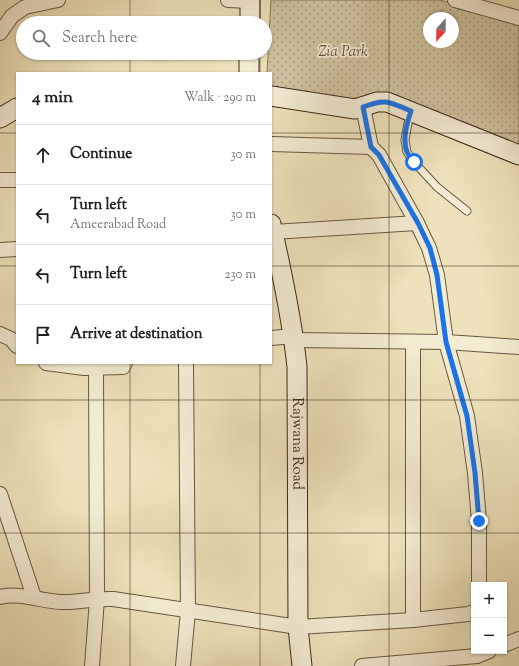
<!DOCTYPE html>
<html lang="en">
<head>
<meta charset="utf-8">
<style>
  :root { --surface:#fff; --page:#f2f2f2; --text:#202124; --muted:#757577; --line:#e0e0e0 }
  body { margin:0; font-family:"Sorts Mill Goudy",serif; background:var(--page); color:var(--text) }
  .controls { position:absolute; right:12px; bottom:12px; display:grid; overflow:hidden; border-radius:0px; box-shadow:0 1px 3px #0004 }
  .controls button { width:36px; height:36px; display:grid; place-items:center; padding:0; border:0; border-bottom:1px solid var(--line); background:var(--surface); color:var(--text); font:20px sans-serif }
  .compass { position:absolute; left:423px; top:12px; width:36px; height:36px; border-radius:50%; background:var(--surface); box-shadow:0 1px 3px #0004; rotate:202deg }
  .stop { position:absolute; width:12px; height:12px; margin:-9px; border:3px solid #1a73e8; border-radius:50%; background:#fff }
  .stop.end { background:#1a73e8; border-color:#fff; box-shadow:0 1px 4px #0008 }
  .list { margin:0; padding:0; list-style:none }
  h2 { display:flex; justify-content:space-between; align-items:center; height:52px; margin:0; padding:0 16px; font-size:17px }
  h2 small { font-size:13px; font-weight:400; color:var(--muted) }
  .list li { display:grid; grid-template-columns:26px 1fr auto; gap:12px; align-items:center; box-sizing:border-box; height:60px; padding:0 16px; border-top:1px solid var(--line) }
  .list b { display:block; font-size:15px; white-space:nowrap }
  .list p { margin:0; font-size:13px; white-space:nowrap; color:var(--muted) }
  .list em { font-size:13px; font-style:normal; color:var(--muted) }
  .icon { flex:none; width:22px; height:22px; fill:none; stroke:currentColor; stroke-width:2; stroke-linecap:round; stroke-linejoin:round }
  .map { position:relative; flex:none; width:519px; height:666px; overflow:hidden }
  .search { position:absolute; background:var(--surface); box-shadow:0 1px 3px #0004; left:16px; top:16px; width:256px; height:44px; display:flex; align-items:center; gap:10px; box-sizing:border-box; padding:0 14px; border-radius:22px; color:var(--muted); font-size:15px }
  .panel { position:absolute; background:var(--surface); box-shadow:0 1px 3px #0004; left:16px; top:72px; width:256px; height:292px; border-radius:0px }
  .map>svg:first-child { display:block }
</style>
</head>
<body>
<div class="map">
<svg width="519" height="666" viewBox="0 0 519 666">
  <defs>
    <pattern id="park-dots" width="8" height="8" patternUnits="userSpaceOnUse"><rect width="8" height="8" fill="#cfc3a0"/><path d="M2 2h.1M6 6h.1" fill="none" stroke="#a99f82" stroke-width="1.8" stroke-linecap="round"/></pattern>
  </defs>
  <rect width="100%" height="100%" fill="#ede2bb"/>
  <filter id="stains"><feTurbulence type="fractalNoise" baseFrequency=".005" numOctaves="4"/><feColorMatrix values="0 0 0 0 .2 0 0 0 0 .09 0 0 0 0 .02 0 0 0 .5 -.17"/></filter>
  <radialGradient id="worn" r=".72"><stop offset=".6" stop-color="#630" stop-opacity="0"/><stop offset="1" stop-color="#630" stop-opacity=".3"/></radialGradient>
  <path fill="url(#park-dots)" stroke="#86765d" fill-rule="evenodd" d="M271,0H440L519,21V151L384,94L352,106L271,91V73H267ZM429,18H453V42H429Z"/>
  <g fill="none" stroke-linecap="round" stroke-linejoin="round">
    <g stroke="#685842" stroke-width="9">
      <path id="lane" d="M411,111L408,123L405,140L407,152L414,162L437,187L467,211"/>
    </g>
    <g stroke="#685842" stroke-width="16">
      <g id="street">
        <path d="M228,0L250,1"/>
        <path d="M455,0L519,18"/>
        <path d="M0,33L12,16L25,7L58,0"/>
        <path d="M363,107L371,147L379,155L417,223L429,248L437,275L446,342L467,416L475,473L479,521V585"/>
        <path d="M271,144L371,147"/>
        <path d="M0,180H17"/>
        <path d="M273,232L417,223"/>
        <path d="M0,250L17,249"/>
        <path d="M0,334L11,339L17,346"/>
        <path d="M271,338L294,336"/>
        <path d="M295,340L446,342L519,347"/>
        <path d="M413,342V620"/>
        <path d="M46,363L84,368L123,367L125,363"/>
        <path d="M0,494L34,597"/>
        <path d="M0,597C22,592 42,602 64,602C80,602 96,598 113,599L298,627L413,620L468,614L474,612"/>
        <path d="M504,645L519,639"/>
        <path d="M92,666L97,599L96,368"/>
        <path d="M183,666L188,611L186,363"/>
        <path d="M362,666L477,656L489,651"/>
      </g>
    </g>
    <g stroke="#3c2a1a" stroke-width="21">
      <g id="secondary">
        <path d="M250,23V0"/>
        <path d="M249,73V53"/>
        <path d="M271,96L355,109L377,102H387L519,155"/>
        <path d="M0,118L17,108"/>
        <path id="s1" d="M271,224C282,272 292,319 297,367L298,627L302,666"/>
      </g>
    </g>
    <use href="#lane" stroke="#f3ecd3" stroke-width="7"/>
    <use href="#street" stroke="#f3ecd3" stroke-width="14"/>
    <use href="#secondary" stroke="#f3ecd3" stroke-width="19"/>
  </g>
  <g fill="none" stroke-linecap="round" stroke-linejoin="round">
    <path stroke="#1a73e8" stroke-width="5" d="M414,162C412,159 408,155 407,152C402,139 407,123 411,111C389,102 387,98 363,107L371,147L379,155L418,223L430,248L437,275L446,342L467,416L475,473L479,521"/>
  </g>
  <path fill="none" stroke="#3c2a1a" stroke-width="1" stroke-opacity="0.55" d="M130,0V23M260,0V23M389,0V666M130,53V73M260,53V73M0,133H17M271,133H519M0,266H17M271,266H519M130,363V666M260,363V666M0,400H519M0,533H519"/>
  <g text-anchor="middle" dominant-baseline="central" stroke-width="3.5" stroke-linejoin="round" paint-order="stroke">
    <g font-size="15" font-style="italic" fill="#61503c" stroke="#f3ecd3">
      <text x="343" y="52">Zia Park</text>
    </g>
    <g font-size="15" fill="#3c2a1a" stroke="#f3ecd3">
      <text stroke="none"><textPath href="#s1" startOffset="222">Rajwana Road</textPath></text>
    </g>
  </g>
  <rect width="100%" height="100%" filter="url(#stains)"/>
  <rect width="100%" height="100%" fill="url(#worn)"/>
</svg>
<div class="controls">
<button>+</button>
<button>−</button>
</div>
<svg class="compass" viewBox="-18 -18 36 36"><path d="M0-13l5 13h-10z" fill="#e53935"/><path d="M0 13l5-13h-10z" fill="#757577"/></svg>
<div class="stop" style="left:414px;top:162px"></div>
<div class="stop end" style="left:479px;top:521px"></div>
<div class="search"><svg class="icon" aria-label="search" viewBox="0 0 24 24"><circle cx="10" cy="10" r="6"/><path d="M15 15l6 6"/></svg>Search here</div>
<section class="panel">
<h2>4 min<small>Walk · 290 m</small></h2>
<ul class="list">
<li><svg class="icon" aria-label="ahead" viewBox="0 0 24 24"><path d="M12 20V5M6 11l6-6 6 6"/></svg><div><b>Continue</b></div><em>30 m</em></li>
<li><svg class="icon" aria-label="left" viewBox="0 0 24 24"><path d="M17 20v-9H6M10 6l-5 5 5 5"/></svg><div><b>Turn left</b><p>Ameerabad Road</p></div><em>30 m</em></li>
<li><svg class="icon" aria-label="left" viewBox="0 0 24 24"><path d="M17 20v-9H6M10 6l-5 5 5 5"/></svg><div><b>Turn left</b></div><em>230 m</em></li>
<li><svg class="icon" aria-label="arrive" viewBox="0 0 24 24"><path d="M6 21V4h12l-3 4 3 4H6"/></svg><div><b>Arrive at destination</b></div></li>
</ul>
</section>
</div>
</body>
</html>
